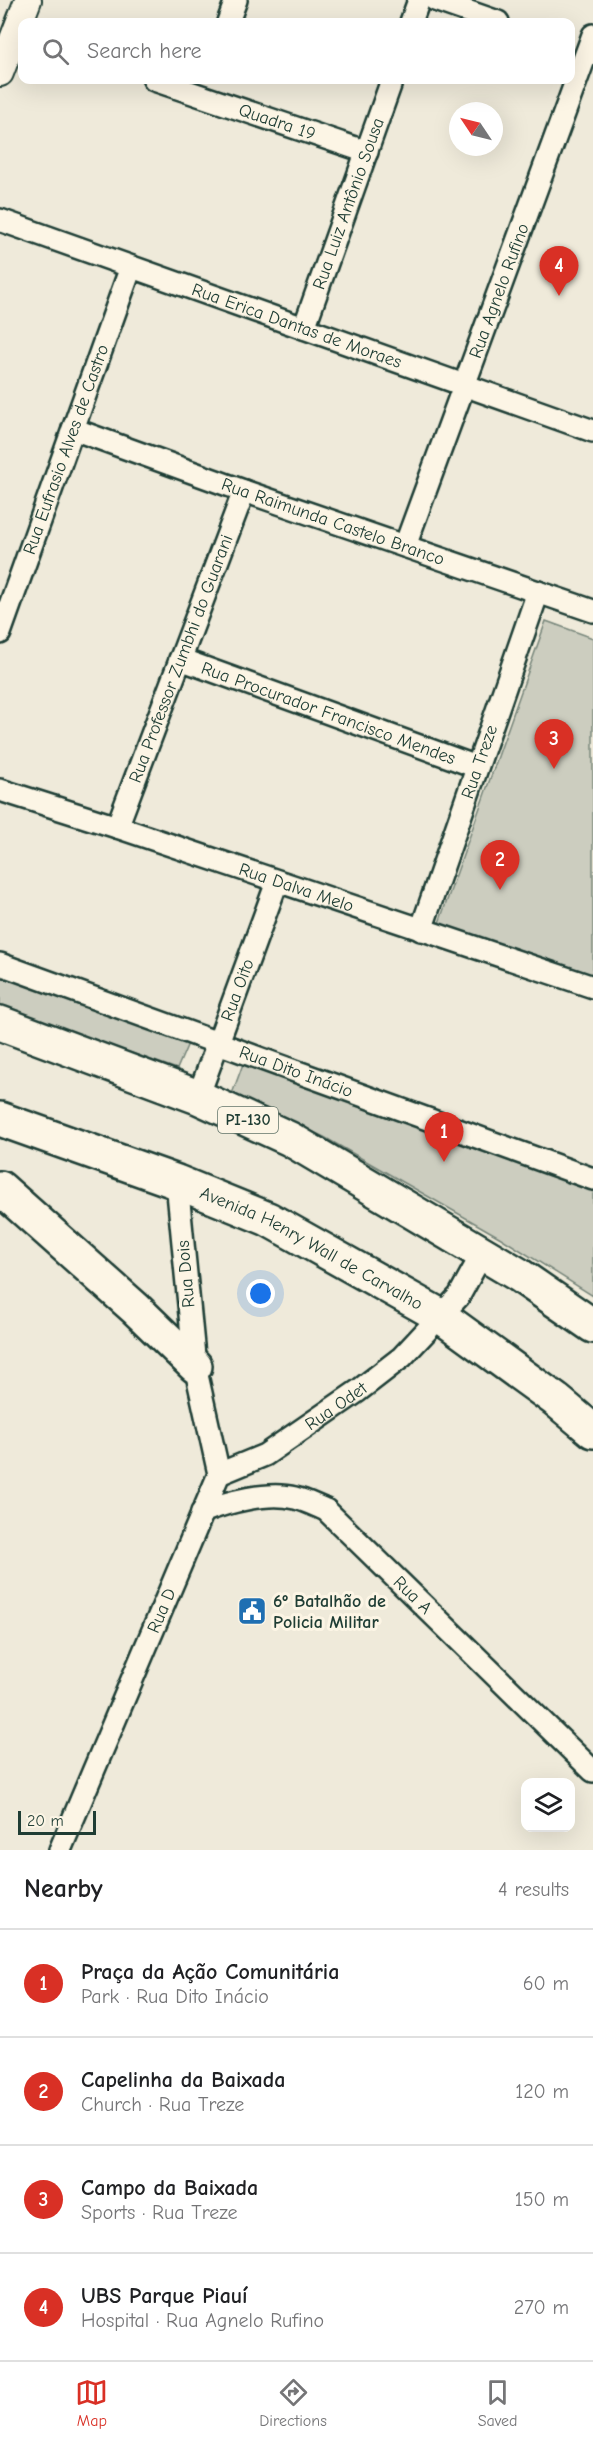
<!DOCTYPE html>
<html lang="en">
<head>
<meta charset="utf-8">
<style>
  :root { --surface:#fff; --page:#f2f2f2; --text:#202124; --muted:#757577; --line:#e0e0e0; --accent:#d93025 }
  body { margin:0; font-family:"Comic Neue",sans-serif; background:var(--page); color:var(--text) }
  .controls { position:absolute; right:18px; bottom:18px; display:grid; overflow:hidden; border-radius:12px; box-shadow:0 6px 24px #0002 }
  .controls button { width:54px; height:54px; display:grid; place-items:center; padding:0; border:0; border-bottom:2px solid var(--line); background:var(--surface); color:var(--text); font:30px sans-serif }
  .compass { position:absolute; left:449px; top:102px; width:54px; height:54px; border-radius:50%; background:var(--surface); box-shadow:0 6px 24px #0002; rotate:305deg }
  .scale { position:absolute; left:18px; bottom:15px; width:78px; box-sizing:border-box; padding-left:6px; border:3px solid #1f3d34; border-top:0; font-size:16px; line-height:21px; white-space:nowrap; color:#1f3d34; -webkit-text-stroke:4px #fcf5e5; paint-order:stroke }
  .you { position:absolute; left:261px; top:1294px; width:21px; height:21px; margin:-15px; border:4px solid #fff; border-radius:50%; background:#1a73e8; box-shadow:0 0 0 9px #1a73e833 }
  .badge { display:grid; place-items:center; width:39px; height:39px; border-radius:50%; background:var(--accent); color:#fff; font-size:20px; font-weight:700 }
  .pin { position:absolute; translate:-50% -50px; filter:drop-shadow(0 2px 3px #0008) }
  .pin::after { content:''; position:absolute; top:32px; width:21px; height:18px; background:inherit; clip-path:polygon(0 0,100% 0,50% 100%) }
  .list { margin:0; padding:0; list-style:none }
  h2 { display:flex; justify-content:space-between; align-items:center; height:78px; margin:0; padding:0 24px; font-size:26px }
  h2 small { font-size:20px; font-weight:400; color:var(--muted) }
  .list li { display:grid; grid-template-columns:39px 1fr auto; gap:18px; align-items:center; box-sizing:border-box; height:108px; padding:0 24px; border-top:2px solid var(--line) }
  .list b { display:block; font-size:22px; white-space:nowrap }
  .list p { margin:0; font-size:20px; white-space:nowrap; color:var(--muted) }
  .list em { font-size:20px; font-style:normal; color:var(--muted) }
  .icon { flex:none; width:33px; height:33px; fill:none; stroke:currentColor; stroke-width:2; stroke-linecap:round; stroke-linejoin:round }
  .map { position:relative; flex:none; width:593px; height:1850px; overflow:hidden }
  .search { position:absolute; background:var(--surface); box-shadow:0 6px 24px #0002; left:18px; right:18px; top:18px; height:66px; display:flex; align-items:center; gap:15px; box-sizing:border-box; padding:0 21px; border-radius:12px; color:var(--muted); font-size:22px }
  .sheet { height:510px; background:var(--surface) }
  nav { display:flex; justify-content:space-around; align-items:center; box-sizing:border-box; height:84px; border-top:2px solid var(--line); background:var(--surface); font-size:16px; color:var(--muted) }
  nav a { display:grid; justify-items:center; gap:3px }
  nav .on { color:var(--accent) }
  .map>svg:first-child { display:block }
</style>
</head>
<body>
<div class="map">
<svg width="593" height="1850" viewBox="0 0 593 1850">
  <rect width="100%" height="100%" fill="#efeada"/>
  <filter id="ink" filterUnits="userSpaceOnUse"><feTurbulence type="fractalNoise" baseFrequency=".0167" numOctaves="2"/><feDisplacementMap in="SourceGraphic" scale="12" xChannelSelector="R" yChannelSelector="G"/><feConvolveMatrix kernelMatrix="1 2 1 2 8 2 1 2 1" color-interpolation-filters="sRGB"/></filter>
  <g filter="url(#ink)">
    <g fill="#cccdbf" stroke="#76857a" stroke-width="1.5">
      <path d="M546,621L593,638V977L439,923Z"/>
      <path d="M0,969L190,1039L177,1069L0,1007Z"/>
      <path d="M243,1064L593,1187V1296L501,1238L324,1137L232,1094Z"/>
    </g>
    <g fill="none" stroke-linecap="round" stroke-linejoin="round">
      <g stroke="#1f3d34" stroke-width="26">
        <g id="minor">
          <path d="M435,0L498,22"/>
          <path d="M228,22L236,0"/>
          <path d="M411,22L419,0"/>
          <path id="s1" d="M154,80L367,152"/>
          <path id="s2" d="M0,220L593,431"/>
          <path id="s3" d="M304,328L392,80"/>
          <path id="s4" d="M73,429L244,491L593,611"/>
          <path id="s5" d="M405,546L593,35"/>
          <path id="s6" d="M0,633L131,267"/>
          <path id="s7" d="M180,659L477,767"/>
          <path id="s8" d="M0,790L117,827L593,987"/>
          <path id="s9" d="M117,827L244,491"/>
          <path id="s10" d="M421,930L538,592"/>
          <path id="s11" d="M0,964L593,1179"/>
          <path id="s12" d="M198,1097L277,882"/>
          <path id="s13" d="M219,1474L265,1455L358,1391L402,1357L459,1296L476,1265L480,1253"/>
          <path id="s14" d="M202,1512C227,1502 268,1491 295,1498C305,1500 316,1506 326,1510L593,1771"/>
          <path id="s15" d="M60,1850L219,1474L195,1366L177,1182"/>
        </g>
      </g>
      <g stroke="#1f3d34" stroke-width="30">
        <path id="tertiary" d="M0,73L28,0"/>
      </g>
      <g stroke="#1f3d34" stroke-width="38">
        <g id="primary">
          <path d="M0,1023L198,1097L290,1139L519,1275L593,1326"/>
          <path id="s16" d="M0,1119L177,1182L268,1219L439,1315L556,1400L593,1431"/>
          <path d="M0,1188L136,1309L195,1366"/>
        </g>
      </g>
      <use href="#minor" stroke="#fcf5e5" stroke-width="21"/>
      <use href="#tertiary" stroke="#fcf5e5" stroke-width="26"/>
      <use href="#primary" stroke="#fcf5e5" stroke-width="33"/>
    </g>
  </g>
  <defs>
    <g id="civic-square" transform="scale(1.5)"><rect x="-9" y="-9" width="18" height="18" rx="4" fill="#1f6fb2" stroke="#fcf5e5"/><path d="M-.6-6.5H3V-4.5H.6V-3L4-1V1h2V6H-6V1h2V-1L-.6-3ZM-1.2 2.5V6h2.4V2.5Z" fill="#fff"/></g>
  </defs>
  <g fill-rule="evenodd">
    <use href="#civic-square" x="252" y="1611"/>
  </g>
  <g text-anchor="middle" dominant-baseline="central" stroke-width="6" stroke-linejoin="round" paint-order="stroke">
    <rect fill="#fcf5e5" stroke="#617469" stroke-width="1.5" x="218" y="1107" width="60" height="26" rx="4.5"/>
    <g font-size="16" font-weight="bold" fill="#1f3d34">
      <text x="248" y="1120">PI-130</text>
    </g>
    <g font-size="18" fill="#1f3d34" stroke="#fcf5e5">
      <text stroke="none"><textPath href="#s1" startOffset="130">Quadra 19</textPath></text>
      <text stroke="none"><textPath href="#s3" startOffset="132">Rua Luiz Antônio Sousa</textPath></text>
      <text stroke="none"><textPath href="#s5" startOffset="272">Rua Agnelo Rufino</textPath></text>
      <text stroke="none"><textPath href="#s2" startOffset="315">Rua Erica Dantas de Moraes</textPath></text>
      <text stroke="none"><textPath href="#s6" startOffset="195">Rua Eufrasio Alves de Castro</textPath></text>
      <text stroke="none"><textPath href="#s4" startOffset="276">Rua Raimunda Castelo Branco</textPath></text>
      <text stroke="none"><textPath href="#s9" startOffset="180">Rua Professor Zumbhi do Guarani</textPath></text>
      <text stroke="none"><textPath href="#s7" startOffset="158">Rua Procurador Francisco Mendes</textPath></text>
      <text stroke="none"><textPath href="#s10" startOffset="178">Rua Treze</textPath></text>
      <text stroke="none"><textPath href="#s8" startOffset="312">Rua Dalva Melo</textPath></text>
      <text stroke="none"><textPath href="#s12" startOffset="114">Rua Oito</textPath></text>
      <text stroke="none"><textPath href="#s11" startOffset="315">Rua Dito Inácio</textPath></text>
      <text stroke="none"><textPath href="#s16" startOffset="338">Avenida Henry Wall de Carvalho</textPath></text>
      <text transform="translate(186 1274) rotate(-95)">Rua Dois</text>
      <text stroke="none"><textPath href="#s13" startOffset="136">Rua Odet</textPath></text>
      <text stroke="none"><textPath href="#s14" startOffset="250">Rua A</textPath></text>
      <text stroke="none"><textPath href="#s15" startOffset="260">Rua D</textPath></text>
    </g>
    <g font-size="18" font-weight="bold" fill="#1f3d34" stroke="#fcf5e5" text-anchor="start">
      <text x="273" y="1601">6º Batalhão de<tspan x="273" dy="21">Policia Militar</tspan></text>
    </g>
  </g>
</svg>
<div class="controls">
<button><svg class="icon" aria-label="layers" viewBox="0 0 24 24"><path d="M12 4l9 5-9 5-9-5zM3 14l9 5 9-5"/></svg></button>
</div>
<svg class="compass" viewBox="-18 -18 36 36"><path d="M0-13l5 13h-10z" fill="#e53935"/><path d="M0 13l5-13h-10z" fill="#757577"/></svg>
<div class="scale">20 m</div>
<div class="you"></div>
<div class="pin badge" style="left:444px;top:1162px">1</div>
<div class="pin badge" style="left:500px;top:890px">2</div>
<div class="pin badge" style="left:554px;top:769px">3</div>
<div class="pin badge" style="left:559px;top:296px">4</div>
<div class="search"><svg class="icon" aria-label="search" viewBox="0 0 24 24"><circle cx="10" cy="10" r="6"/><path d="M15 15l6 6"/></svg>Search here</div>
</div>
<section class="sheet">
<h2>Nearby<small>4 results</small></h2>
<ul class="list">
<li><span class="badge">1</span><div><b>Praça da Ação Comunitária</b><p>Park · Rua Dito Inácio</p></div><em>60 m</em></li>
<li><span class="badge">2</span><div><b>Capelinha da Baixada</b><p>Church · Rua Treze</p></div><em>120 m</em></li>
<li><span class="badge">3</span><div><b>Campo da Baixada</b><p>Sports · Rua Treze</p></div><em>150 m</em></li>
<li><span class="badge">4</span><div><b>UBS Parque Piauí</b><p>Hospital · Rua Agnelo Rufino</p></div><em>270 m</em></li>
</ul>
</section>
<nav>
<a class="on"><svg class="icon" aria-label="map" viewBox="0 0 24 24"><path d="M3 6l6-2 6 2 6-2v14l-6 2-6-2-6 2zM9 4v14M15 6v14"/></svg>Map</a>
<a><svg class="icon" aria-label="directions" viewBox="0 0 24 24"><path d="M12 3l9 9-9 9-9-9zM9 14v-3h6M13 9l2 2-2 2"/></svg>Directions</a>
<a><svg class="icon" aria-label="saved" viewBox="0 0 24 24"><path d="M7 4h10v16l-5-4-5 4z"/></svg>Saved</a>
</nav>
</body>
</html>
